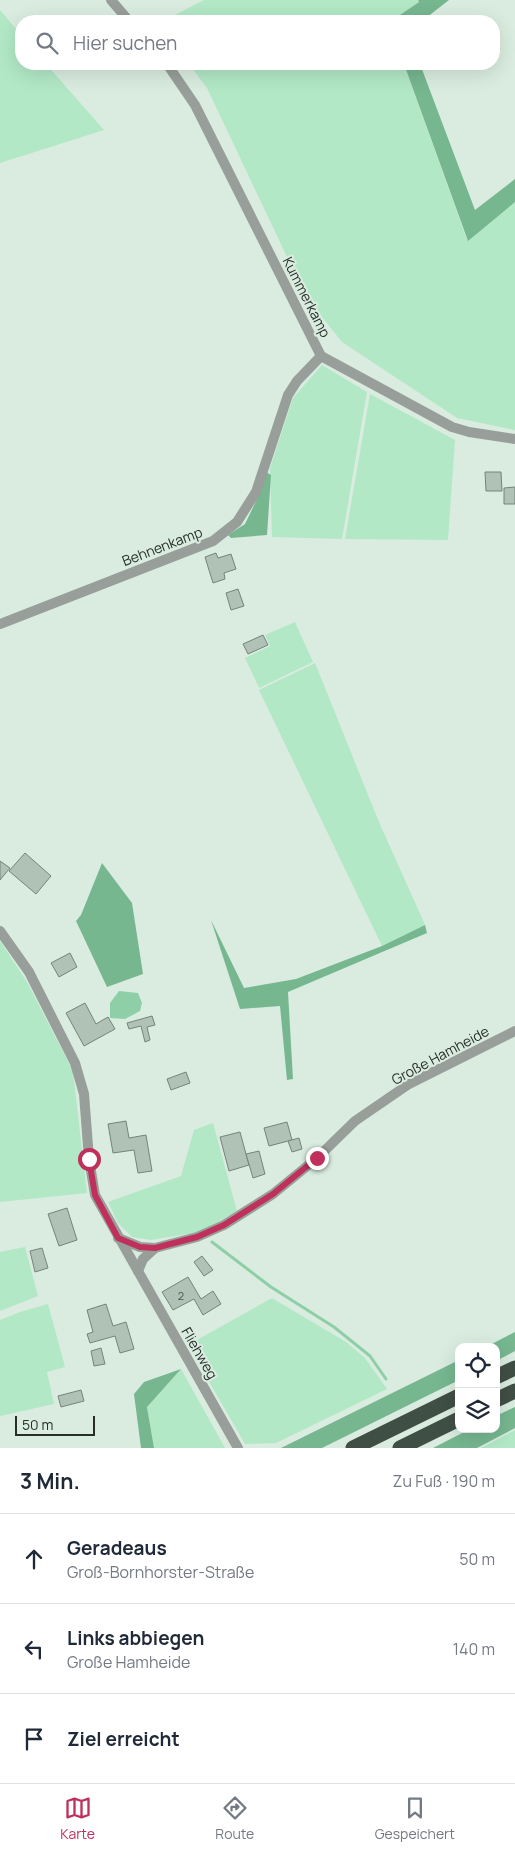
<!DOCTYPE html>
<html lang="de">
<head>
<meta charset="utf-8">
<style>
  :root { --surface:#fff; --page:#f6f6f7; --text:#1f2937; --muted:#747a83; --line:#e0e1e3; --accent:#bf305d }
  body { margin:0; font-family:Manrope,sans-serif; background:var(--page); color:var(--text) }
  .controls { position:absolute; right:15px; bottom:15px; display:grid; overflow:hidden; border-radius:10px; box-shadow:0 5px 20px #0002 }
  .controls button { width:45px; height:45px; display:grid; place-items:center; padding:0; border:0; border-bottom:1px solid var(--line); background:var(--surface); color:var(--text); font:25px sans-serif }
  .scale { position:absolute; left:15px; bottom:12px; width:80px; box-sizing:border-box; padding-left:5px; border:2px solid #272e2a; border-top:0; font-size:14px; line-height:18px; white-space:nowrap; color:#272e2a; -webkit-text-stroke:4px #daece0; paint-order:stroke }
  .stop { position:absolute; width:15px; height:15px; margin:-11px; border:4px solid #bf305d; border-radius:50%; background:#fff }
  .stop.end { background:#bf305d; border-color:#fff; box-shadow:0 1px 5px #0008 }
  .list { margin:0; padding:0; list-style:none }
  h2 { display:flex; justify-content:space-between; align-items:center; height:65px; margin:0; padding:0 20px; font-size:21px }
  h2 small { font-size:16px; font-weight:400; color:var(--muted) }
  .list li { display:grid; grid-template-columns:32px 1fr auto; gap:15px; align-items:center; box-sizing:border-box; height:90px; padding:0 20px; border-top:1px solid var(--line) }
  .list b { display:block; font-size:19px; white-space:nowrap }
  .list p { margin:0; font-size:16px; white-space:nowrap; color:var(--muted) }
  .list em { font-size:16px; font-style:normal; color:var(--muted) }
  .icon { flex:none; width:28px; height:28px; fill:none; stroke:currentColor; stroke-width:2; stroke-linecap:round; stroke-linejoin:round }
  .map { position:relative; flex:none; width:515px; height:1448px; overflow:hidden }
  .search { position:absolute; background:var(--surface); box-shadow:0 5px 20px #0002; left:15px; right:15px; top:15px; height:55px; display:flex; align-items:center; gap:12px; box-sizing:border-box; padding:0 18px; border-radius:20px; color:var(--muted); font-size:19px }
  .sheet { height:335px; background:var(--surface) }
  nav { display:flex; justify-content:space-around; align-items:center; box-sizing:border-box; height:70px; border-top:1px solid var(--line); background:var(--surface); font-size:14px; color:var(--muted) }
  nav a { display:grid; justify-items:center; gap:2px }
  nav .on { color:var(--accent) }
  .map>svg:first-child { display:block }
</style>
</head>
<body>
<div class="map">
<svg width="515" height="1448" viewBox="0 0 515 1448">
  <rect width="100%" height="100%" fill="#daece0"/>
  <g fill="#b2e8c6">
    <path d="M204,0H418L419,2L391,21H163Z"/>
    <path d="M0,10L21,35V64H46L104,130L0,163Z"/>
    <path d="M189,64H404L467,240L515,202V430L457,418L342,342L306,297L207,88Z"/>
    <path d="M322,365L367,392L342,539L272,537L270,468L293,398Z"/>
    <path d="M370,394L455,440L448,540L345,539Z"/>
    <path d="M295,622L313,662L259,688L245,658L270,646L265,635Z"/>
    <path d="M315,663L379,822L425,925L382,946L259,690Z"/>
    <path d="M0,941L27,982L73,1071L87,1193L0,1202Z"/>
    <path d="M213,1123L237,1211L200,1232L151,1240L132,1237L118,1223L108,1202L181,1176L194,1130Z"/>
    <path d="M25,1247L38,1296L0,1311V1252Z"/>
    <path d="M272,1298L346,1342L365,1358L387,1389L276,1443L245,1444L188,1345Z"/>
    <path d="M48,1304L65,1367L47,1372L54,1404L0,1416V1320L20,1312Z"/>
    <path d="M181,1369L225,1448H154L147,1407Z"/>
    <path d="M515,1430V1448H481Z"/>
  </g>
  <g fill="#76b790">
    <path d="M418,0H449L422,21H391L419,2Z"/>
    <path d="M404,64H420L475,210L515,179V202L468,241Z"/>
    <path d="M266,472L271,475L267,535L231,538L228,535L245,524L259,495Z"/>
    <path d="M102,863L132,903L143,974L107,987L76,921L81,915Z"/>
    <path d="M211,920L244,988L296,979L382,946L425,925L427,933L288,992L293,1079L287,1080L280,1006L240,1009Z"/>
    <path d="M515,1332V1351L496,1361V1347H486Z"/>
    <path d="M459,1360V1380L322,1448H281Z"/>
    <path d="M181,1369L147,1407L154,1448H141L134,1394L144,1382Z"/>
    <path d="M515,1407V1428L477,1448H433L470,1429H496V1416Z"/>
  </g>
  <path fill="#8ecfa7" d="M119,991L138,993L142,1003L140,1011L125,1019L110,1018V1003Z"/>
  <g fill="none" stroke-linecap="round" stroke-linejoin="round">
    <path stroke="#8ecfa7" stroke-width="3" d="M212,1242L271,1287L334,1327L370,1356L386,1379"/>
  </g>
  <g fill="#b0c1b6" stroke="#74847a">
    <path d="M485,472H501L502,491H486Z"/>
    <path d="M515,487V504H504V488Z"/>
    <path d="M216,553L218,558L231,554L236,569L224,573L225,579L213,583L205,557Z"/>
    <path d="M238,589L244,606L231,610L226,593Z"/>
    <path d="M263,635L268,645L248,654L243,644Z"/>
    <path d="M25,853L51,876L36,894L9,871Z"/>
    <path d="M0,861L10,868L0,880Z"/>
    <path d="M70,953L77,967L59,977L51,963Z"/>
    <path d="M85,1003L96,1024L108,1017L115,1029L84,1046L66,1013Z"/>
    <path d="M152,1016L155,1025L147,1027L150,1040L145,1042L141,1026L129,1029L127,1023Z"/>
    <path d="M186,1072L190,1083L171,1090L167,1079Z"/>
    <path d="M126,1121L129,1138L146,1135L152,1171L138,1173L134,1150L113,1153L108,1124Z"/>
    <path d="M287,1122L292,1140L269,1146L264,1128Z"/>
    <path d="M240,1132L249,1165L229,1171L220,1137Z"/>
    <path d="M299,1138L302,1149L292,1152L288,1141Z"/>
    <path d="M259,1151L265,1174L253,1178L246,1154Z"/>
    <path d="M67,1208L77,1240L59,1246L48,1214Z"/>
    <path d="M42,1248L48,1268L35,1272L30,1251Z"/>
    <path d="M202,1256L213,1270L204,1276L194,1262Z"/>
    <path d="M188,1277L201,1299L213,1291L221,1304L203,1315L194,1299L173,1310L162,1292Z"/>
    <path d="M106,1304L113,1326L126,1322L134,1349L120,1353L115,1336L90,1343L87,1334L93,1332L87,1310Z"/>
    <path d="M101,1348L105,1364L94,1366L91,1351Z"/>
    <path d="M81,1390L84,1401L61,1407L58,1396Z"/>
  </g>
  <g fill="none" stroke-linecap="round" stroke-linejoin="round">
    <g stroke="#989f9a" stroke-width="10">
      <path d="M111,0L129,21"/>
      <path d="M167,64L195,105L321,356L452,427L469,432L515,439"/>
      <path d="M0,624L213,541L237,522L256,492L288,395L297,381L321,356"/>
      <path d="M0,931L29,972L75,1063L84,1094L89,1159L95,1195L238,1448"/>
      <path d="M118,1238L140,1247L155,1248"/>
      <path d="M138,1271L143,1259L155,1248L197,1237L224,1225L273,1194L317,1158L355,1121L409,1084L515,1031"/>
    </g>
    <g stroke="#404f46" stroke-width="15">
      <path d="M496,1377L515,1368"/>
      <path d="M496,1400L515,1391"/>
      <path d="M353,1448L459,1396"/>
      <path d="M400,1448L459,1419"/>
    </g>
  </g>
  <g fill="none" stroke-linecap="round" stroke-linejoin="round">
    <path stroke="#bf305d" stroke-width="6" d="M89,1159L95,1195L118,1238L140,1247L155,1248L197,1237L224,1225L273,1194L317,1158"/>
  </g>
  <g text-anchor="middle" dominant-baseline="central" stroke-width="4" stroke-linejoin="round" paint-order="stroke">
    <g font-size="11" fill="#49534d">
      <text x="181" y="1295">2</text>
    </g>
    <g font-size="14" fill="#272e2a" stroke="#daece0">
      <text transform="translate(307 297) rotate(63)">Kummerkamp</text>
      <text transform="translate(162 546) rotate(-21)">Behnenkamp</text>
      <text transform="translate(440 1055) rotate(-28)">Große Hamheide</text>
      <text transform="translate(200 1353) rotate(60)">Fliehweg</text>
    </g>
  </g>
</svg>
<div class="controls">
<button><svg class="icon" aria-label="locate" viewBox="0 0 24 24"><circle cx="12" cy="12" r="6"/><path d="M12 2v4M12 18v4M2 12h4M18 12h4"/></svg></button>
<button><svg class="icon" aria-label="layers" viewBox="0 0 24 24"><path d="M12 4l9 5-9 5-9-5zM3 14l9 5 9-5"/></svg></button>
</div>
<div class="scale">50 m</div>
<div class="stop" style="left:89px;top:1159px"></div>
<div class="stop end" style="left:317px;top:1158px"></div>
<div class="search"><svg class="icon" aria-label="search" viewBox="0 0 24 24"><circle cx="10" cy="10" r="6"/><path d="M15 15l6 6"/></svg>Hier suchen</div>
</div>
<section class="sheet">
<h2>3 Min.<small>Zu Fuß · 190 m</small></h2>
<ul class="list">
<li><svg class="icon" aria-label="ahead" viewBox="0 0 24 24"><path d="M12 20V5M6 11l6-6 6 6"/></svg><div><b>Geradeaus</b><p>Groß-Bornhorster-Straße</p></div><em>50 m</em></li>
<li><svg class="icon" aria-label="left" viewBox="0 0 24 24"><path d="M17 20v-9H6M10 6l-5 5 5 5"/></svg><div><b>Links abbiegen</b><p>Große Hamheide</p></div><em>140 m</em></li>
<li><svg class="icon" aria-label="arrive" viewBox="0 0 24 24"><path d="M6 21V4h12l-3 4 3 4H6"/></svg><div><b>Ziel erreicht</b></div></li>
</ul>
</section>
<nav>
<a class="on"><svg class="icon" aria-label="map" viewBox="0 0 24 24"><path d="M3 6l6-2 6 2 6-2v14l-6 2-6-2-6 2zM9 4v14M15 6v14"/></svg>Karte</a>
<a><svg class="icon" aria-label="directions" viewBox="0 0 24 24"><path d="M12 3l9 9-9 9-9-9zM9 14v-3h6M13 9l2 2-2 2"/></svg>Route</a>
<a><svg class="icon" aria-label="saved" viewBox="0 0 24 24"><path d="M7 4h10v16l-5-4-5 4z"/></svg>Gespeichert</a>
</nav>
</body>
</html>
